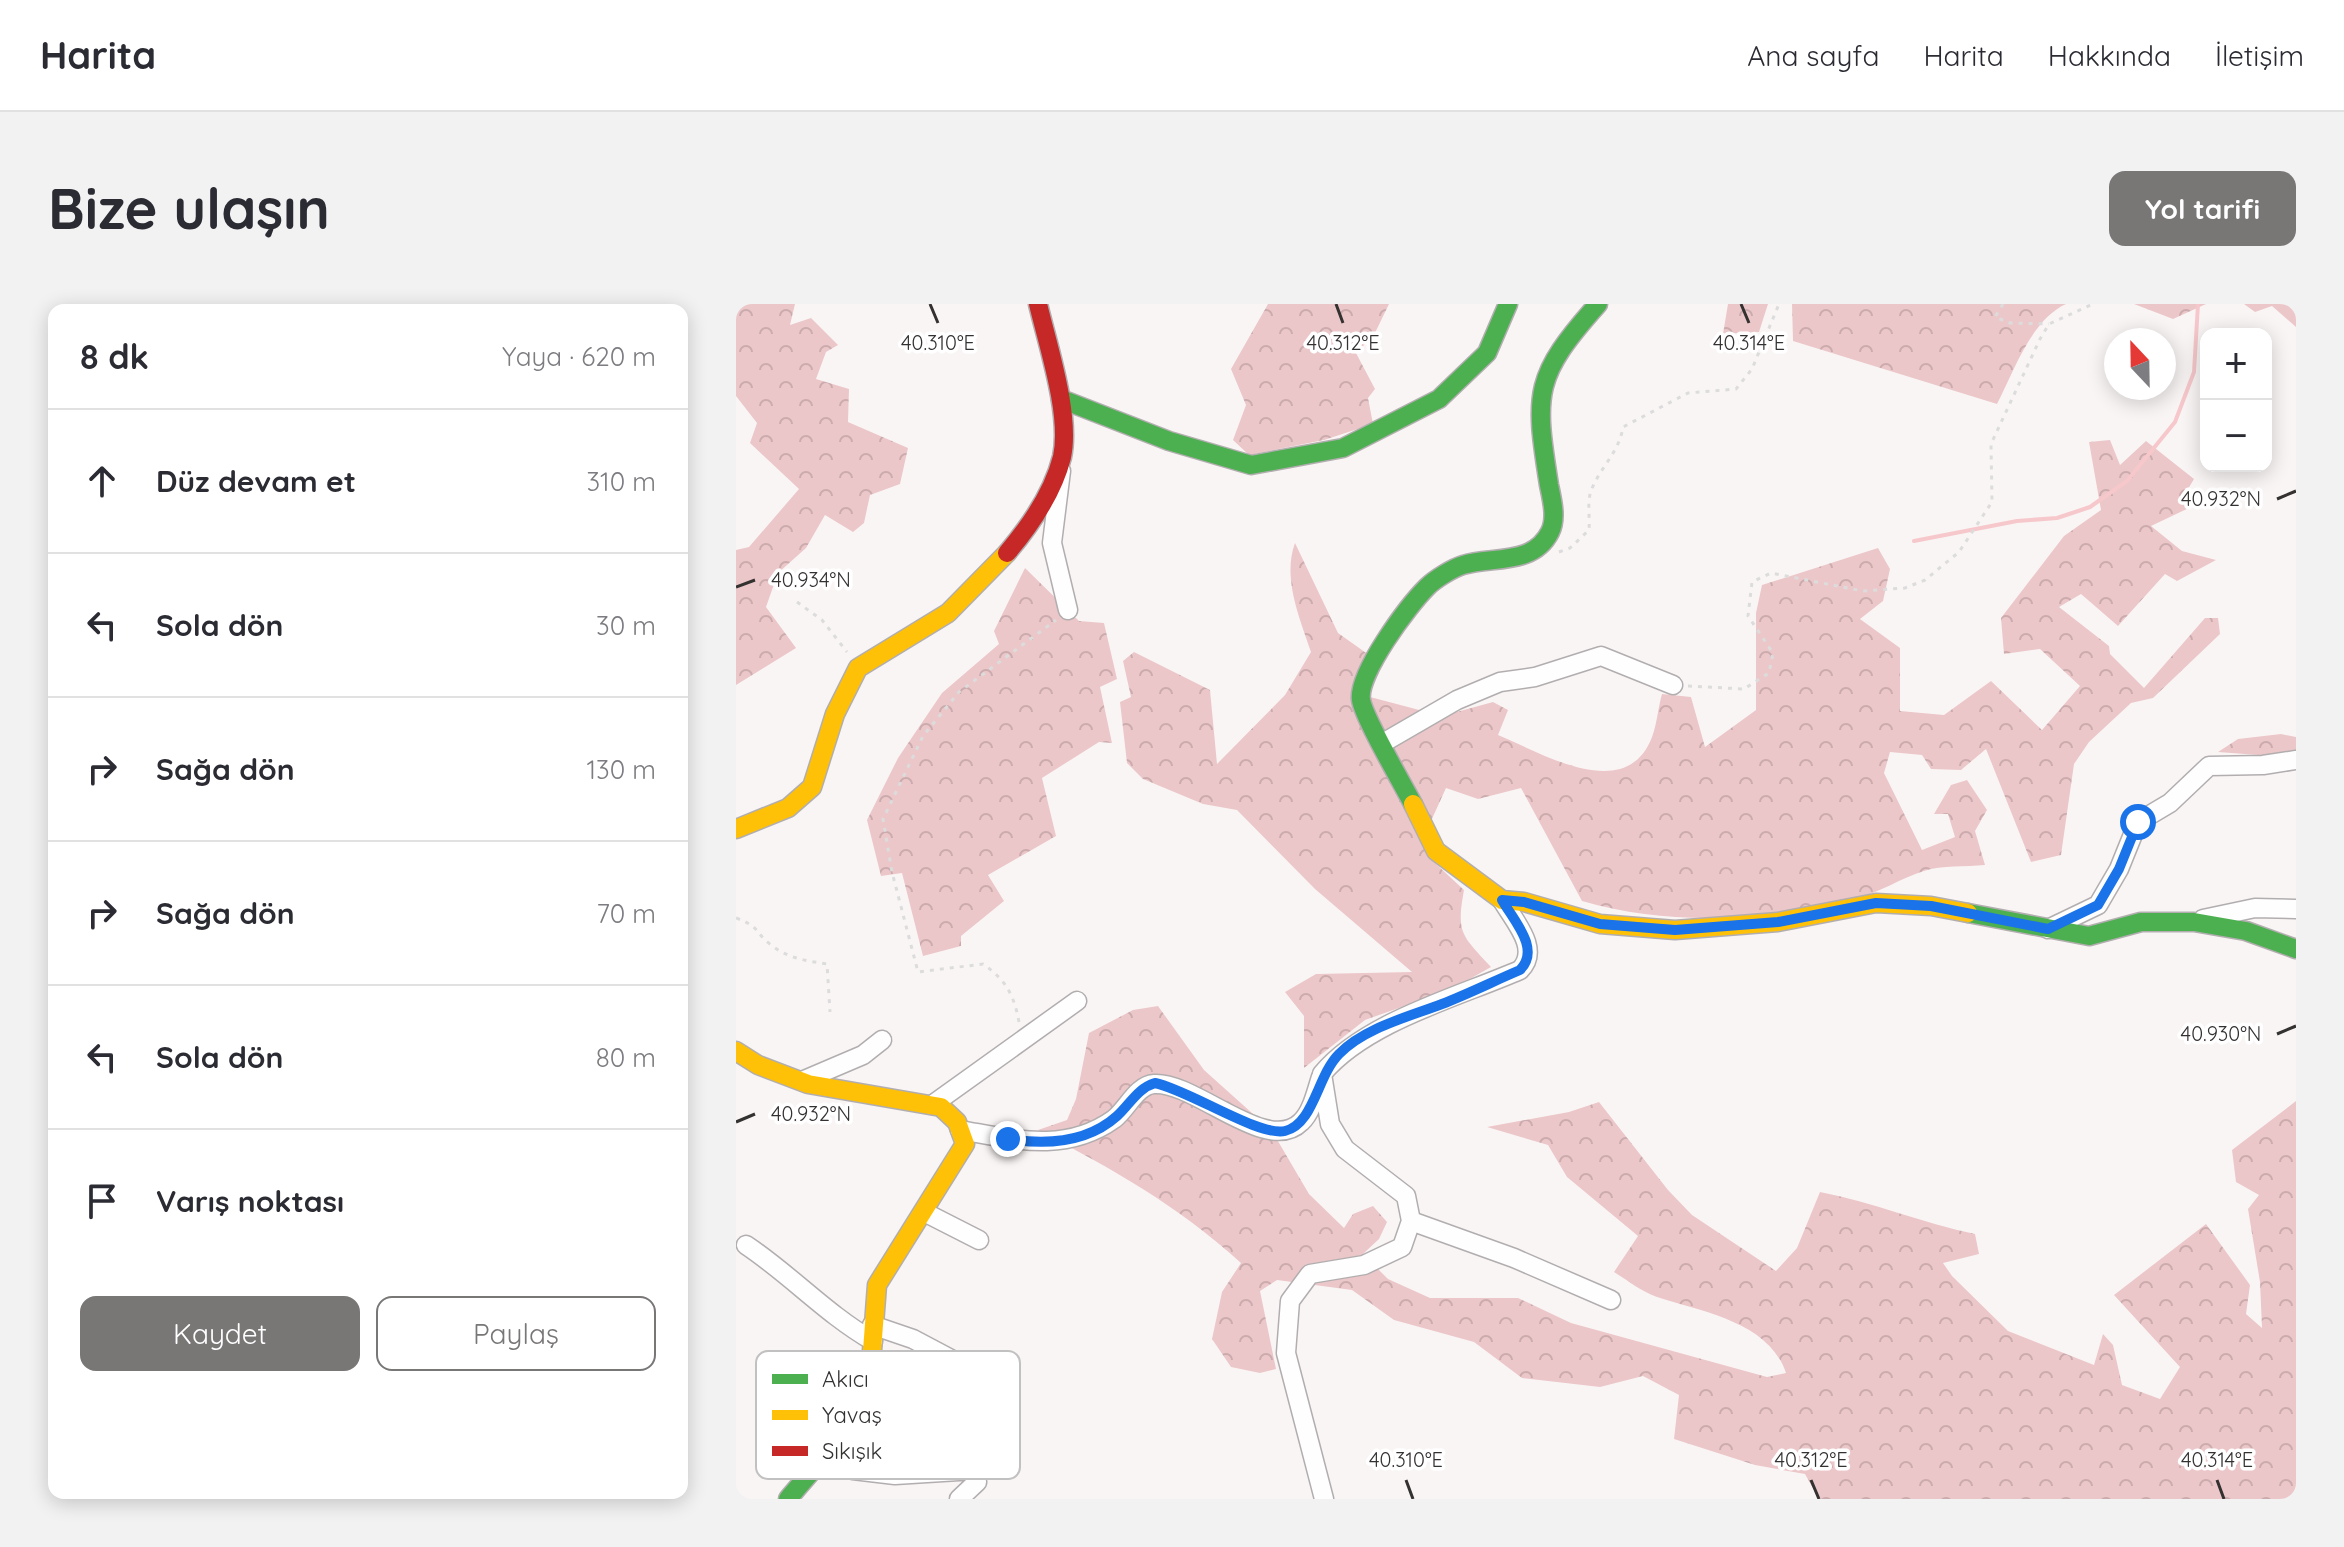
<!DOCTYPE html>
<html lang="tr">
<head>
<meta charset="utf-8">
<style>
  :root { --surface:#fff; --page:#f2f2f3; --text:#2b2b33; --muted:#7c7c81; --line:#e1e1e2; --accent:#797676 }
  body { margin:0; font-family:Quicksand,sans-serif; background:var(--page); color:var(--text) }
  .controls { position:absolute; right:24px; top:24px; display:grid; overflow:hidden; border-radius:16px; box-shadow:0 4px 20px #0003 }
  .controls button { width:72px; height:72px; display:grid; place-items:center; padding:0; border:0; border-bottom:2px solid var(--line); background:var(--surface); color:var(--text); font:40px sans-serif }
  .compass { position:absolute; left:1368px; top:24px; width:72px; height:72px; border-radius:50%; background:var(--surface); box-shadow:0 4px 20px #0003; rotate:338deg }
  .stop { position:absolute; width:24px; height:24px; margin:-18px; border:6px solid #1a73e8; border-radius:50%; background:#fff }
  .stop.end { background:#1a73e8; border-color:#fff; box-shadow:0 2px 8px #0008 }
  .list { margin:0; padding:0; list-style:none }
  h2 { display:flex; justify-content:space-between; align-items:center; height:104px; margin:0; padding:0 32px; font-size:34px }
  h2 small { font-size:26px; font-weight:400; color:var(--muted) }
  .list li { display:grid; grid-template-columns:52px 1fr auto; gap:24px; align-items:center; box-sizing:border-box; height:144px; padding:0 32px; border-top:2px solid var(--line) }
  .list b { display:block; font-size:30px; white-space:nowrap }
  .list em { font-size:26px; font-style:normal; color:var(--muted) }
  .actions { display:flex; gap:16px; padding:24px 32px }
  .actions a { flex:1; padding:18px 0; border:2px solid var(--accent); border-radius:16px; text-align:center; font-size:28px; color:var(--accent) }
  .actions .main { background:var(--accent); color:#fff }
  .icon { flex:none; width:44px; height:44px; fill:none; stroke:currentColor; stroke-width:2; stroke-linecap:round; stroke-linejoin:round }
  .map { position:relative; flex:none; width:1560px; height:1195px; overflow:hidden; border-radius:16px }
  header { display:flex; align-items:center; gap:48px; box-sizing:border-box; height:112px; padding:0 40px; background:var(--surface); border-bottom:2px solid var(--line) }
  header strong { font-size:38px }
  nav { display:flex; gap:44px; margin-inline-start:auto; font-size:28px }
  .intro { display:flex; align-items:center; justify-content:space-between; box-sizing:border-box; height:192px; padding:0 48px }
  h1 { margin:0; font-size:56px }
  .button { padding:20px 36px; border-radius:16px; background:var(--accent); color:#fff; font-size:28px; font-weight:700 }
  main { display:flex; gap:48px; padding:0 48px }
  aside { flex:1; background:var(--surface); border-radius:16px; box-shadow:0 4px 20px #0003 }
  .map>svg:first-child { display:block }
</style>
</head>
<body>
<header>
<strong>Harita</strong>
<nav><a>Ana sayfa</a><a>Harita</a><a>Hakkında</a><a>İletişim</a></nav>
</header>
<div class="intro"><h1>Bize ulaşın</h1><a class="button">Yol tarifi</a></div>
<main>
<aside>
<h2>8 dk<small>Yaya · 620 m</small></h2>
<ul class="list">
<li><svg class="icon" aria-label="ahead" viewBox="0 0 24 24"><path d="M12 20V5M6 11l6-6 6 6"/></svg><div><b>Düz devam et</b></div><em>310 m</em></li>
<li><svg class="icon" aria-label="left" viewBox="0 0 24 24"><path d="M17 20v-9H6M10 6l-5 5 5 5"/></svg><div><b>Sola dön</b></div><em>30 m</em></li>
<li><svg class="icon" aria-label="right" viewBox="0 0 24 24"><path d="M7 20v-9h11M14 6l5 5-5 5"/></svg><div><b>Sağa dön</b></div><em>130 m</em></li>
<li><svg class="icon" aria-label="right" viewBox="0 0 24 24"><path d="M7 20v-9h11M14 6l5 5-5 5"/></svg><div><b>Sağa dön</b></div><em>70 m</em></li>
<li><svg class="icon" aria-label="left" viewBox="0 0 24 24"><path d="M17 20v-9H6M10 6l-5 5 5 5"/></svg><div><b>Sola dön</b></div><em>80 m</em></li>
<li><svg class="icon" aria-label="arrive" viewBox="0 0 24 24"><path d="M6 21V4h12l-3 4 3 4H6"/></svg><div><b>Varış noktası</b></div></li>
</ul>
<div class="actions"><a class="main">Kaydet</a><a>Paylaş</a></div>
</aside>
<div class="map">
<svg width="1560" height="1195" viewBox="0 0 1560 1195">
  <defs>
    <pattern id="forest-crowns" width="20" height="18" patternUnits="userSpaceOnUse" patternTransform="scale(2)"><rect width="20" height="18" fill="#ecc7c9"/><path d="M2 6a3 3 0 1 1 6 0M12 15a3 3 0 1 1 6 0" fill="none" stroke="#cbabad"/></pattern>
  </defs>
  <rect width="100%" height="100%" fill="#faf5f5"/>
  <g fill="url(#forest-crowns)">
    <path d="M0,0H59L54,21L75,14L102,41L90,48L80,75L113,85L112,118L172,144L164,180L134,191L128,219L117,228L89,211L70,244L42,269L30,303L60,344L0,381V246L13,243L63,185L14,139L21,119L0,92Z"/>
    <path d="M532,0H653L638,31L620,49L639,85L632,94L637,120L588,136L513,151L497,136L510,101L495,65Z"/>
    <path d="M992,0H1032L1023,28L987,30Z"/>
    <path d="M1056,0H1330C1295,16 1278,67 1261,100L1057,37Z"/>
    <path d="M1398,0H1470L1437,15Z"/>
    <path d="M1508,0H1560V23L1536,2L1519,8Z"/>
    <path d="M1374,136L1384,161L1410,137L1458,175L1446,195L1455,203L1415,222L1446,247L1480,256L1441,277L1429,270L1382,322L1345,290L1323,303L1373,342L1374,350L1408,384L1469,314H1482L1484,330L1417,394L1395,399L1353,438L1338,460L1325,551L1295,558L1250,445L1225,466L1195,465L1186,451L1154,448L1148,469L1186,546L1219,533L1212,510H1198L1215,481L1231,476L1251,506L1239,527L1249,561C1230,563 1206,561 1188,567C1165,574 1143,589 1119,595C1027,617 937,623 846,597L785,484L742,495L710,484L695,517L699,559L728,586C720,630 726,631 755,663L716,685L629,716L568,764V712L549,688L580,670L676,668L579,585L501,506L467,500L407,475L391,459L384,398L395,393L387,357L398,348L474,386L481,460L549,391L575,348C564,315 546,274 559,239L602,329L633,351L619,389L706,412L757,398L772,406L762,431C806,449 890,501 916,433C921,420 922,404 926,390L955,393L969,443L1020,406V309L1026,281L1142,244L1154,265L1147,297L1124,315L1164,344V407L1208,411L1255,377L1306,426L1344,382L1304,345L1268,350L1265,314L1328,232L1365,206L1353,138Z"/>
    <path d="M289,264L343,317L368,319L381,375L364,383L376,439L363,438L306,474L320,532L252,571L268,597L225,632V642L187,652L166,569L145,572L131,516L162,454L206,389L263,340L258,327Z"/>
    <path d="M1545,430L1560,433V449L1536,452L1482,448L1502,435Z"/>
    <path d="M422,702L468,766L536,827L573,890L608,924L617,910L637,902L651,918L643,935L627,950L652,975L694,994H782L835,1019L1031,1073L1050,1069C1033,1018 967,1008 921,993C906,988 891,976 878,968L902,932L831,873L812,841L751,823L833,808L863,798L932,886L956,911L1040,967L1061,944L1084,888C1137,898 1186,919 1239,930L1243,950L1207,959L1216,972L1272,1027L1358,1061L1367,1030L1377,1041L1386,1081L1424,1095L1444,1063L1378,991L1470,920L1514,981L1510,1010L1526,1024L1524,978L1512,905L1523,891L1500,878L1496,846L1560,797V1195H1083L1069,1170L1019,1161L938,1135L943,1091L907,1072L864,1083L786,1074L738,1038L658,1016L616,986L541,976L524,987L540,1065L524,1069L495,1063L476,1035L486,988L505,959C438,899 381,868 302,826L331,816L340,795L353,729L397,706Z"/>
  </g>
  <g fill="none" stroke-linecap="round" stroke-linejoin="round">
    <path stroke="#f6c8cb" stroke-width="4" d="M1178,237L1281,217L1321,214L1354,203L1391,177L1439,118L1458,68L1462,0"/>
    <g stroke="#b2aeaf" stroke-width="21">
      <g id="street">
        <path d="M325,167L316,239L332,306"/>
        <path d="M645,440L721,396L764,378L799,373L865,352L937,381"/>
        <path d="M1467,615L1519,604L1560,605"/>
        <path d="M1312,625L1362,601L1383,565L1402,518L1434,499L1473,462L1527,461L1560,456"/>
        <path d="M66,777L127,751L146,736"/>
        <path d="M196,801L341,697"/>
        <path d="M224,826C277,835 329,850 378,815C391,805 401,781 418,780C459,777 531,852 565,818C576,808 580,788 585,773"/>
        <path d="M188,908L243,936"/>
        <path d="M675,917L778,954L875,996"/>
        <path d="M10,941C55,971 90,1010 137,1037"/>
        <path d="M136,1021L177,1035L228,1062"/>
        <path d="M90,1149L117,1166L159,1171L239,1166L241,1178L223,1195"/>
        <path d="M588,1195L550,1049L554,997L574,970L628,961L666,943L675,917L670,892L609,845L594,820L586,770C629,718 722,693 784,666C805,645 778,617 766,596"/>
      </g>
    </g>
    <g stroke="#b2aeaf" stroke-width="21">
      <g id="fast">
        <path d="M325,95L433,137L515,161L607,144L703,95L751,49L772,0"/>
        <path d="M677,500C666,479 628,414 625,396C621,370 672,302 691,283C699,275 717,264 727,261C756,252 797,262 814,228C821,214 816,196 813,181C798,88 798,72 862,0"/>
        <path d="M1232,609L1353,632L1405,618H1458L1510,627L1560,645"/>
        <path d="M52,1195C84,1157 119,1122 134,1073"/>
      </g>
    </g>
    <g stroke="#b2aeaf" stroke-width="21">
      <g id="slow">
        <path d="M677,500L700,547L766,596L788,598L864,620L939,626L1042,618L1140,599L1195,602L1232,609"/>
        <path d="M0,525L52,504L76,483L99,410L122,364L212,309L271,249"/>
        <path d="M0,747L22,761L72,780L205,803L221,818L229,840L141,981L134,1073"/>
      </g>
    </g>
    <g stroke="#b2aeaf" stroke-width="21">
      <path id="jam" d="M271,249C294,222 317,189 326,153C335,111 312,42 302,0"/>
    </g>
    <g stroke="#dcdcdc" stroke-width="3" stroke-dasharray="4 6" stroke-linecap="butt">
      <path d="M1267,0L1259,13L1274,19L1313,20"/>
      <path d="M823,248L834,244L853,226C854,213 851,198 855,187C864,163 883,149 887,123L952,89L1000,85L1016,65L1043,0"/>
      <path d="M61,298L86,316L111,348"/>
      <path d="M952,382L1008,385L1033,369L1037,349L1012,312L1016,278L1035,269L1127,287L1169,284L1189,276L1223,248L1256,198L1255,140L1304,35L1313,20L1357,0"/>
      <path d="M0,614C25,623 18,628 35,641C51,654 71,657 91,660L94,708"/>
      <path d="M283,718C278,691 270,676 247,660L182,668L156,568L147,515L187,432L223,388L320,316"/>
    </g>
    <use href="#street" stroke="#fefefe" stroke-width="18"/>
    <use href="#fast" stroke="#4caf50" stroke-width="18"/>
    <use href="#slow" stroke="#ffc107" stroke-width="18"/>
    <use href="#jam" stroke="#c62828" stroke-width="18"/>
  </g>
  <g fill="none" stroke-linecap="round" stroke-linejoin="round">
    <path stroke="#1a73e8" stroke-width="10" d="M272,835C310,841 351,839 381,812C394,800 402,784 419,779C453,786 523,833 549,827C578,820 581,772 603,750C628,724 672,713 706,700C732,690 758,677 784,666C805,645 778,617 766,596L788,598L864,620L939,626L1042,618L1140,599L1195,602L1312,625L1362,601L1383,565L1402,518"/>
  </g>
  <path fill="none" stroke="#343131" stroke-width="3" d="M194,0L202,19M600,0L607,19M1005,0L1013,19M1541,195L1560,187M0,283L19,276M1541,730L1560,722M0,818L19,810M670,1176L677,1195M1075,1176L1083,1195M1481,1176L1488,1195"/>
  <rect x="20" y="1047" width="264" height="128" rx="12" fill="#fff" stroke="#c2c1c1" stroke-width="2"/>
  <rect x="36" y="1070" width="36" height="10" fill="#4caf50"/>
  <rect x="36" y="1106" width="36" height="10" fill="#ffc107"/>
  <rect x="36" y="1142" width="36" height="10" fill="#c62828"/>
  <g font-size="22" fill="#343131">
    <text x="86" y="1083">Akıcı</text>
    <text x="86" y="1119">Yavaş</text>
    <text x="86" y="1155">Sıkışık</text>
  </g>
  <g font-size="20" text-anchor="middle" fill="#343131" stroke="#fff" stroke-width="7" stroke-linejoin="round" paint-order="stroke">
    <text x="202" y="46">40.310°E</text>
    <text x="607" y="46">40.312°E</text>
    <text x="1013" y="46">40.314°E</text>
    <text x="1485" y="202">40.932°N</text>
    <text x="75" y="283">40.934°N</text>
    <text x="1485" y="737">40.930°N</text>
    <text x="75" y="817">40.932°N</text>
    <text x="670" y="1163">40.310°E</text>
    <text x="1075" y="1163">40.312°E</text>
    <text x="1481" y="1163">40.314°E</text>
  </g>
</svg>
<div class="controls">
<button>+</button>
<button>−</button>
</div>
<svg class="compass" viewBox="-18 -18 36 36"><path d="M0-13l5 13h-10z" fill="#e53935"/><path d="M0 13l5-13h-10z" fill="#7c7c81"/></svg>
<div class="stop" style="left:1402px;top:518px"></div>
<div class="stop end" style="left:272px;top:835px"></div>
</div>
</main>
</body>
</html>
